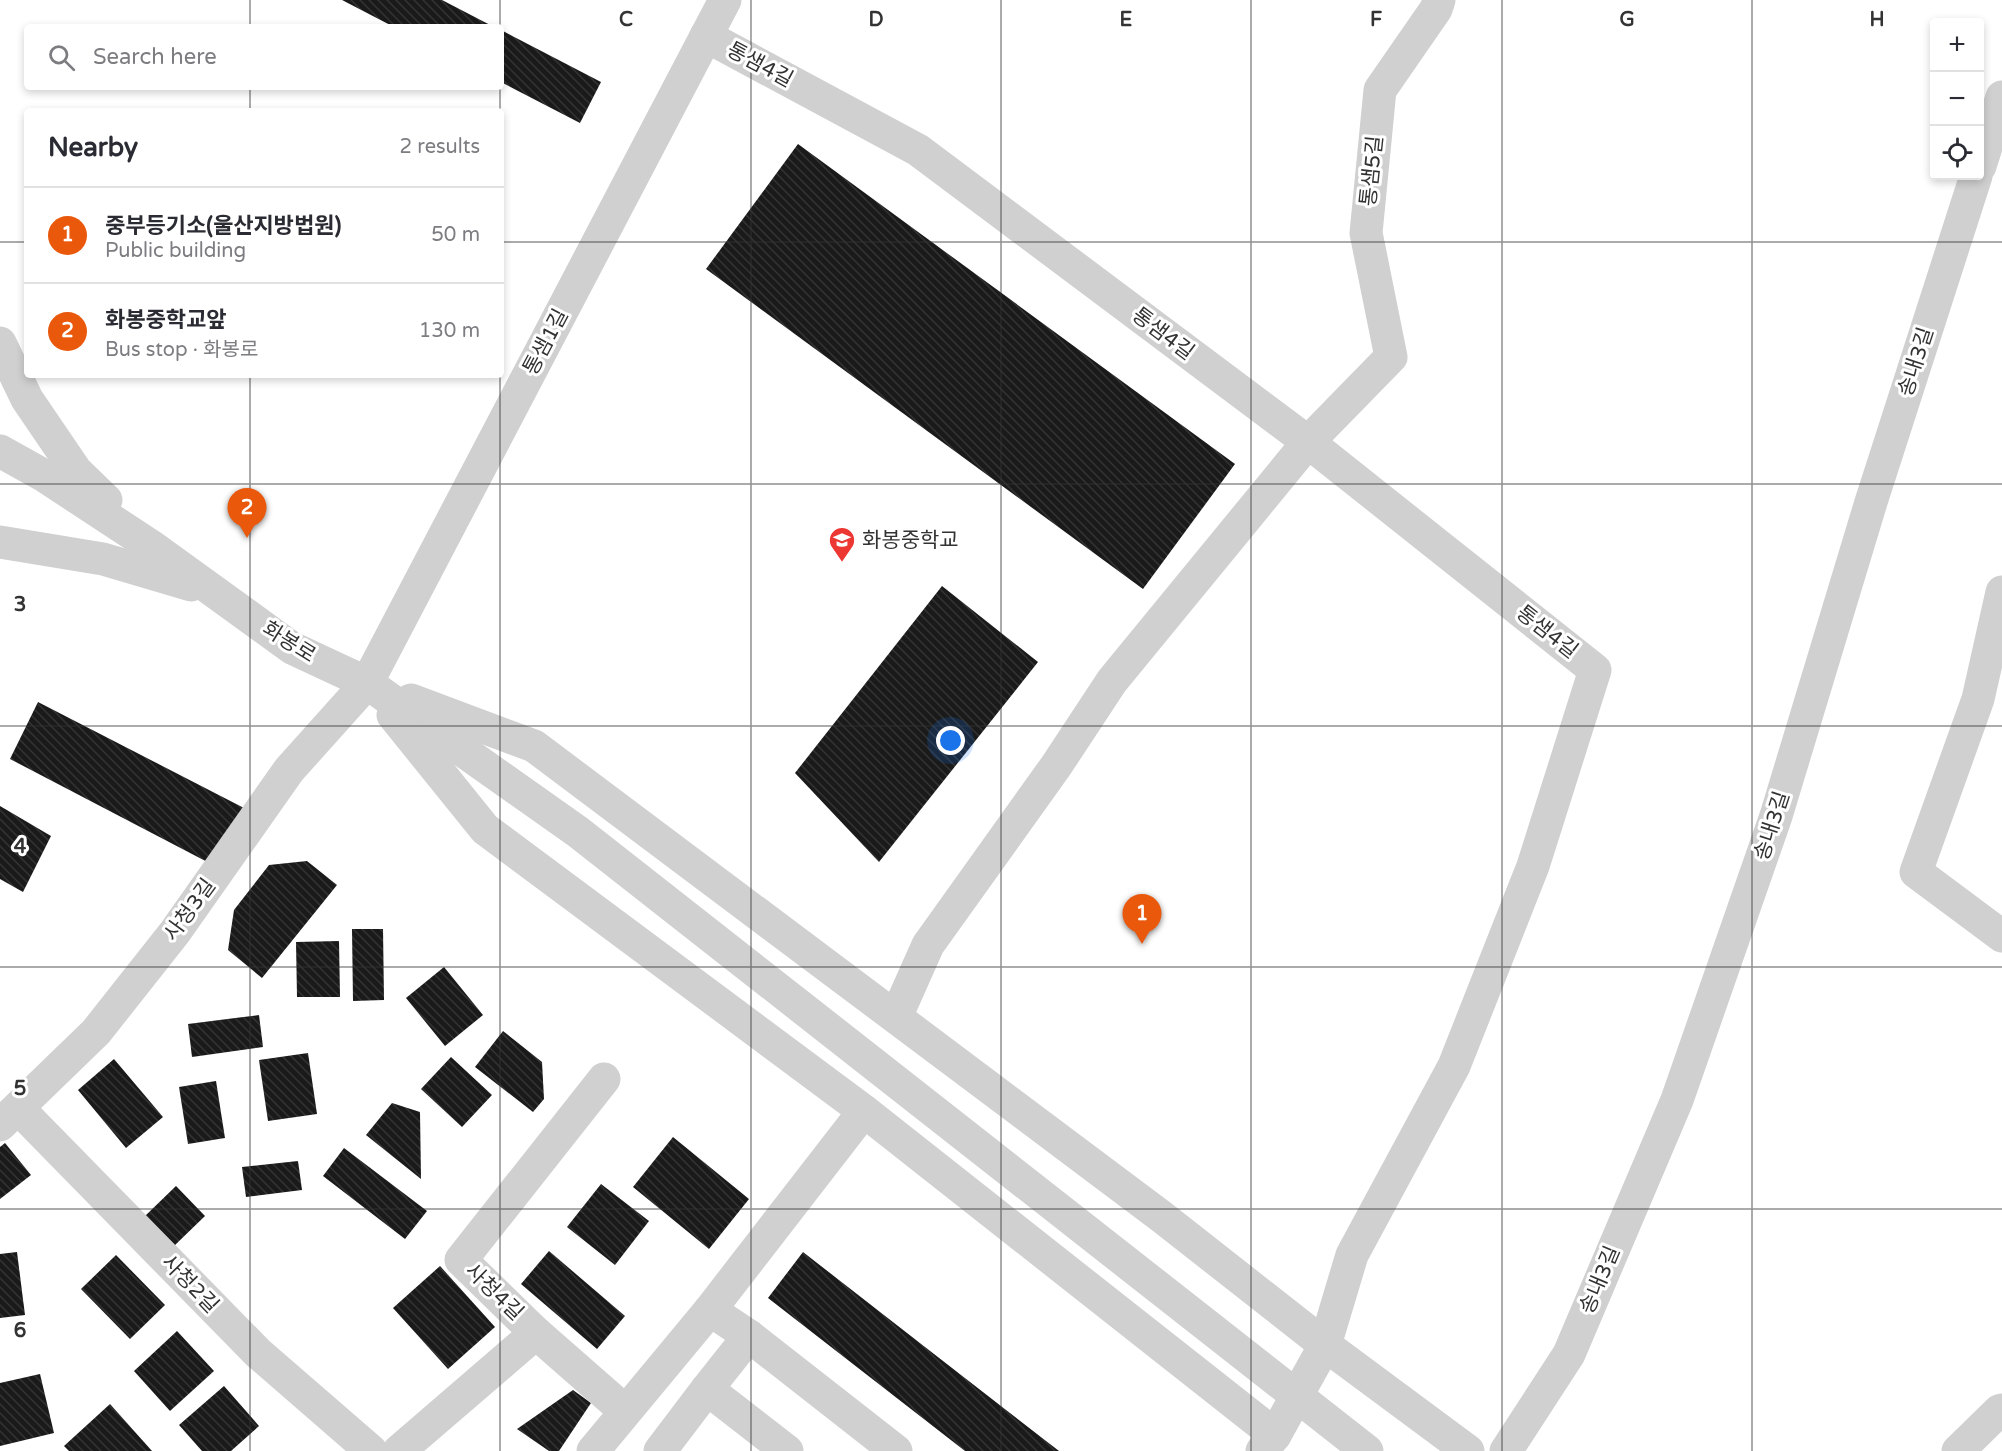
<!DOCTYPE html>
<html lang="en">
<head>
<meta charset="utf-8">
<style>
  :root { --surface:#fff; --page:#f2f2f3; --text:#2b2b33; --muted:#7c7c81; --line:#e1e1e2; --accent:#ea580c }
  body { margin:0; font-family:"Varela Round","Noto Sans KR",sans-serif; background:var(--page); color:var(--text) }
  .controls { position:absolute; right:18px; top:18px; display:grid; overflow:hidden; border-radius:6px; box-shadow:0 3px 9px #0003 }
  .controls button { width:54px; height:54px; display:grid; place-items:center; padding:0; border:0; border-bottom:2px solid var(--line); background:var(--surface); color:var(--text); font:30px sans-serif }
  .you { position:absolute; left:951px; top:741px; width:21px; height:21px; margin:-15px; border:4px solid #fff; border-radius:50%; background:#1a73e8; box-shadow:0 0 0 9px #1a73e833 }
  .badge { display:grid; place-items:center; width:39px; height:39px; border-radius:50%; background:var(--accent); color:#fff; font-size:20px; font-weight:700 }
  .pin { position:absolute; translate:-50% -50px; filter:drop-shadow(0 2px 3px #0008) }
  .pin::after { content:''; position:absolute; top:32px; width:21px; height:18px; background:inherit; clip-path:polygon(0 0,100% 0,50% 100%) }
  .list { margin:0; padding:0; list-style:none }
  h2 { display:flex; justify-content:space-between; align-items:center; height:78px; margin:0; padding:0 24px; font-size:26px }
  h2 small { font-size:20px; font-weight:400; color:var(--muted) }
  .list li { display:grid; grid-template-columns:39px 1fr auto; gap:18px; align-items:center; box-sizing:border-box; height:96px; padding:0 24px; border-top:2px solid var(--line) }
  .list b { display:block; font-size:22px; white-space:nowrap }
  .list p { margin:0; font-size:20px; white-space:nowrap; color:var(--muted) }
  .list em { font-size:20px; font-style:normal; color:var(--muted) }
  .icon { flex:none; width:33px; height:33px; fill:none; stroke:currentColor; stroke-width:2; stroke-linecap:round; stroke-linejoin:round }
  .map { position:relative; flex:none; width:2002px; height:1451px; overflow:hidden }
  .search { position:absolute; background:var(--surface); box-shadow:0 3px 9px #0003; left:24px; top:24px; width:480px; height:66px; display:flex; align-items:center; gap:15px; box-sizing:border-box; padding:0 21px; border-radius:6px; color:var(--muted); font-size:22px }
  .panel { position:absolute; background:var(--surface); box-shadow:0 3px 9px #0003; left:24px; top:108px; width:480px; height:270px; border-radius:6px }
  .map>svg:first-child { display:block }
</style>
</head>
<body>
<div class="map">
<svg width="2002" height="1451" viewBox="0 0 2002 1451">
  <defs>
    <pattern id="building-back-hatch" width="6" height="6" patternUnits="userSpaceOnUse" patternTransform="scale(1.5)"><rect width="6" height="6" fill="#1a1a1a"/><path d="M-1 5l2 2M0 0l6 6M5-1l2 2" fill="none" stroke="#333"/></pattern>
  </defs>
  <rect width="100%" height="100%" fill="#fff"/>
  <g fill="url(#building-back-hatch)">
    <path d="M342,0H442L494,27H394Z"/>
    <path d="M501,30L601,82L580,123L501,82Z"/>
    <path d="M798,144L1235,464L1143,589L706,269Z"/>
    <path d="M942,586L1038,662L879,862L795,773Z"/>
    <path d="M38,702L244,808L215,866L10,759Z"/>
    <path d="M0,806L51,836L23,892L0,879Z"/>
    <path d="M307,861L337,885L262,978L228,950L234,910L269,865Z"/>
    <path d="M352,929H383L384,1000L353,1001Z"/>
    <path d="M339,941L340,997H297L296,942Z"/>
    <path d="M444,967L483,1015L445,1046L406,998Z"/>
    <path d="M259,1015L263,1047L192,1057L188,1024Z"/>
    <path d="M503,1031L542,1062L544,1099L533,1112L475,1067Z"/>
    <path d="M308,1053L317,1114L268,1121L259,1060Z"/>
    <path d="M451,1057L492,1095L462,1127L421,1089Z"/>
    <path d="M114,1059L163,1117L126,1148L78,1090Z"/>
    <path d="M216,1081L225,1138L188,1144L179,1087Z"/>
    <path d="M392,1103L420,1112L421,1179L366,1135Z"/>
    <path d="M673,1137L749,1199L709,1249L633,1187Z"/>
    <path d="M5,1143L31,1175L0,1199V1147Z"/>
    <path d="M344,1148L427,1211L405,1239L323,1176Z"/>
    <path d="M298,1161L302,1190L246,1197L242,1167Z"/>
    <path d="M601,1184L649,1221L615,1265L567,1227Z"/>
    <path d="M176,1186L205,1216L174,1246L145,1216Z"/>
    <path d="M549,1251L625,1316L597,1349L521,1284Z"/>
    <path d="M17,1252L25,1315L0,1318V1254Z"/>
    <path d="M803,1252L934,1354L1059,1451H965L768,1298Z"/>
    <path d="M116,1255L165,1305L130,1339L81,1289Z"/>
    <path d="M440,1266L495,1327L448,1369L393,1308Z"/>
    <path d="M177,1331L214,1371L170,1411L134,1371Z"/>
    <path d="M40,1374L54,1433L0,1446V1383Z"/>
    <path d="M224,1386L259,1426L231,1451H202L179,1425Z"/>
    <path d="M573,1390L591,1403L559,1451H549L517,1429Z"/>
    <path d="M110,1404L152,1451H69L64,1446Z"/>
  </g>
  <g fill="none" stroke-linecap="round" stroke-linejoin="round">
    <g stroke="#d0d0d0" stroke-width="33">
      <path d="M706,36L918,150L1308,442L1595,670L1533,866L1454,1066L1352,1255L1325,1345L1275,1435L1262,1451"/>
      <path d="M1980,166L2002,97"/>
      <path d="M0,343L27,399L76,471L106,500"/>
      <path d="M0,451L43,475L154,548L292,648L367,683L578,832L1367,1451"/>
      <path d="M0,542L103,559L191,585"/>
      <path d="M2002,592L1978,699L1916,872L2002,936"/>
      <path d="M411,700L534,746L1162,1217L1325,1345L1468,1451"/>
      <path d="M393,715L485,829L864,1111L1275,1435"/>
      <path d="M896,1017L928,945L1056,766L1112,681L1308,442L1391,357L1366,233L1380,90L1436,9L1439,0"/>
      <path d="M604,1079L461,1260L536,1333L625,1411"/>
      <path d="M18,1108L258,1353L371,1451"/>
      <path d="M0,1125L96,1032L175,932L289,770L367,683L725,0"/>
      <path d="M710,1310L749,1336L896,1451"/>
      <path d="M707,1389L749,1336"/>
      <path d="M399,1451L536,1333"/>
      <path d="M593,1451L710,1310L864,1111"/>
      <path d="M660,1451L707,1389L787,1451"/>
      <path d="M1506,1451L1569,1354L1677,1100L1776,816L1871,502L1976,176"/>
      <path d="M1958,1451L1999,1411L2002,1410"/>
    </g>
  </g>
  <path fill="none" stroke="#333" stroke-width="1.5" stroke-opacity="0.55" d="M250,0V27M500,0V27M751,0V1451M1001,0V1451M1251,0V1451M1502,0V1451M1752,0V1451M250,87V111M500,87V111M0,242H27M501,242H2002M250,375V1451M500,375V1451M0,484H2002M0,726H2002M0,967H2002M0,1209H2002"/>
  <defs>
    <g id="school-pin" transform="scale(1.35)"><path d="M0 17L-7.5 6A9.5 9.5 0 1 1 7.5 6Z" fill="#ec3733" stroke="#fff"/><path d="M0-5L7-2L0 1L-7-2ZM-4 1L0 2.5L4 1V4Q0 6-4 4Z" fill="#fff"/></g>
  </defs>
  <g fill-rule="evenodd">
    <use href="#school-pin" x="842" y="540"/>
  </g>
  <g text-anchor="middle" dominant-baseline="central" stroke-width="6" stroke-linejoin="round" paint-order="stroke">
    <g font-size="21" fill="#333" stroke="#fff">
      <text transform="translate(760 65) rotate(28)">통샘4길</text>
      <text transform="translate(1372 171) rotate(-84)">통샘5길</text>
      <text transform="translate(1163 334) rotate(37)">통샘4길</text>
      <text transform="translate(546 342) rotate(-62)">통샘1길</text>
      <text transform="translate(1916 362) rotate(-72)">송내3길</text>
      <text transform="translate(1547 632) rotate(38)">통샘4길</text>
      <text transform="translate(289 642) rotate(32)">화봉로</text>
      <text transform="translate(1772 826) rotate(-72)">송내3길</text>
      <text transform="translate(190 910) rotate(-54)">사청3길</text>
      <text transform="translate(1600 1280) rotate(-67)">송내3길</text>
      <text transform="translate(190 1284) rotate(46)">사청2길</text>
      <text transform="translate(494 1292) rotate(44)">사청4길</text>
    </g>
    <g font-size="21" fill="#333" stroke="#fff" text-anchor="start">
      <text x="862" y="540">화봉중학교</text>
    </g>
  </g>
  <g font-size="20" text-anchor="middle" font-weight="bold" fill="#333" stroke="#fff" stroke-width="6" stroke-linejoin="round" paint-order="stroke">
    <text x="626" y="26">C</text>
    <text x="876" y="26">D</text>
    <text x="1126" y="26">E</text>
    <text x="1376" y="26">F</text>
    <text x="1627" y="26">G</text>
    <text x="1877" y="26">H</text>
    <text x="20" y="611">3</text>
    <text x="20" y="853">4</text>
    <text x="20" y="1095">5</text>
    <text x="20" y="1337">6</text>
  </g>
</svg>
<div class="controls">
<button>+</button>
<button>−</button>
<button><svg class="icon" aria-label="locate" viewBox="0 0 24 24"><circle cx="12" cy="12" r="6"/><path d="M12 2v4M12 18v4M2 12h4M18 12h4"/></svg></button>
</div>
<div class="you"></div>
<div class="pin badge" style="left:1142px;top:944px">1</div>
<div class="pin badge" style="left:247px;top:538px">2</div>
<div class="search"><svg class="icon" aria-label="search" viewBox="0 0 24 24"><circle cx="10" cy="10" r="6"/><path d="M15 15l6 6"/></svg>Search here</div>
<section class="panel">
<h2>Nearby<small>2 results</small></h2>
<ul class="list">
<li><span class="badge">1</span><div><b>중부등기소(울산지방법원)</b><p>Public building</p></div><em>50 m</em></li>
<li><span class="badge">2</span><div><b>화봉중학교앞</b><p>Bus stop · 화봉로</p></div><em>130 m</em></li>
</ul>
</section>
</div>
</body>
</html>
